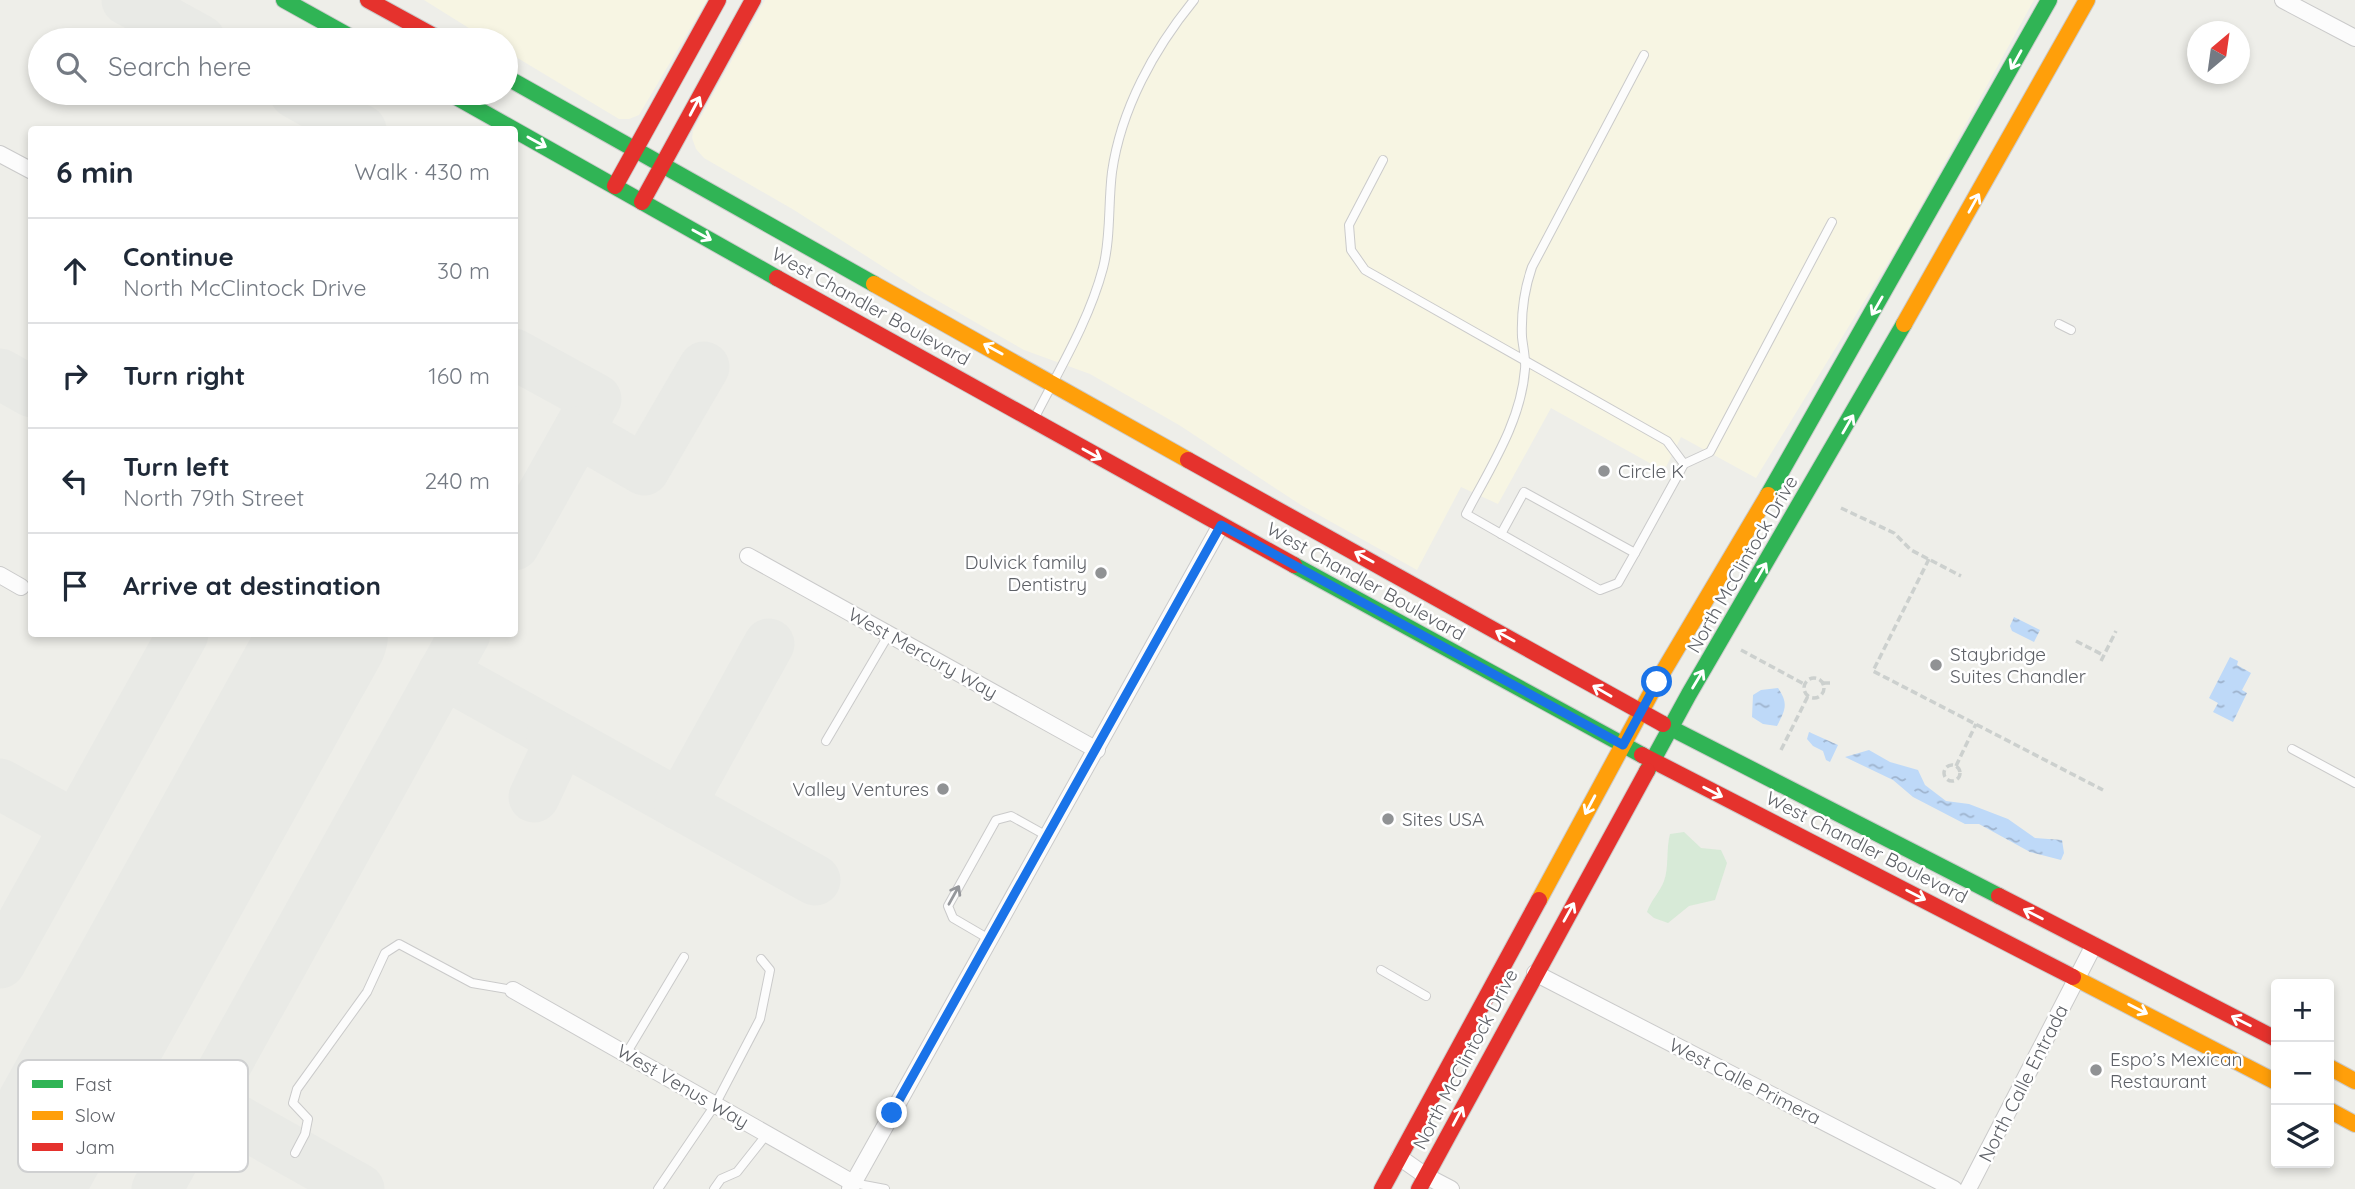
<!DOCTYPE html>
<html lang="en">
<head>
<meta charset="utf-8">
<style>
  :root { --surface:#fff; --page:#f6f6f7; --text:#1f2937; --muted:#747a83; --line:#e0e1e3 }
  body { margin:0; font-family:Quicksand,sans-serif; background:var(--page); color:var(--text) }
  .controls { position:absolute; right:21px; bottom:21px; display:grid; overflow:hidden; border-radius:7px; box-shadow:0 4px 10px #0003 }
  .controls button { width:63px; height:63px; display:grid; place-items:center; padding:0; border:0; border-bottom:2px solid var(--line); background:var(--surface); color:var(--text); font:35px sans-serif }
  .compass { position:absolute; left:2187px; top:21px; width:63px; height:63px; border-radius:50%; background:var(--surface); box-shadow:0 4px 10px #0003; rotate:29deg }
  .stop { position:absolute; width:21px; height:21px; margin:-16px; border:5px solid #1a73e8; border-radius:50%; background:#fff }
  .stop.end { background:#1a73e8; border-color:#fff; box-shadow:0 2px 7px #0008 }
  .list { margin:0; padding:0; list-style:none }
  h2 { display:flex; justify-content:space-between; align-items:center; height:91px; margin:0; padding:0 28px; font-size:30px }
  h2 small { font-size:23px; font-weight:400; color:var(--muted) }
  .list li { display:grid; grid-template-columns:46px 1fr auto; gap:21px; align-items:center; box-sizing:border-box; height:105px; padding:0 28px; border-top:2px solid var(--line) }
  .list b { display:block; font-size:26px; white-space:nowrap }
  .list p { margin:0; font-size:23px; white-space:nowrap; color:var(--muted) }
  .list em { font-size:23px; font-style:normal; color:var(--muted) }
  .icon { flex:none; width:38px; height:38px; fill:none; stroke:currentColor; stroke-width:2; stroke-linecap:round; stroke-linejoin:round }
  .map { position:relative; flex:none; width:2355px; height:1189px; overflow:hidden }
  .search { position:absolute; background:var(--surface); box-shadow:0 4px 10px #0003; left:28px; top:28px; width:490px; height:77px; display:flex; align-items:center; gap:18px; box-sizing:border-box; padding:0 24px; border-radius:38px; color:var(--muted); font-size:26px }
  .panel { position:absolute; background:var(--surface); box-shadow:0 4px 10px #0003; left:28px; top:126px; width:490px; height:511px; border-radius:7px }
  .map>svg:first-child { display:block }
</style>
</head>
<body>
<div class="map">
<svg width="2355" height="1189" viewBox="0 0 2355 1189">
  <defs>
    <pattern id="water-ripples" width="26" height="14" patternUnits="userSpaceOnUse" patternTransform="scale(1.75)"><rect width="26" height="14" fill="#bed9f8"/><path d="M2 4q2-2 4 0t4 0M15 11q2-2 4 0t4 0" fill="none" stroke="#9eb3cd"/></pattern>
  </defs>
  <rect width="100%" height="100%" fill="#eeeee9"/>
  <g fill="#f7f5e3">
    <path d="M424,0H707L639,115L629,119H619L506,51V40H488Z"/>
    <path d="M765,0H2034L1903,238L1756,478L1681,437L1664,471L1551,408L1498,504L1461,487L1417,570L1301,505L1179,425L1090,374L1024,350L924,293L794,210L704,158L696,149L692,138L693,131Z"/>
  </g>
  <path fill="#d7ead7" d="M1684,832L1701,848L1721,850L1727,863L1715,900L1689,906L1668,923L1654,918L1647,912C1651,900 1660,892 1664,881C1669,869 1666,848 1670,834Z"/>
  <g fill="url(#water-ripples)">
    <path d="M2014,617L2040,630L2034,642L2012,631L2010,626Z"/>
    <path d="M2230,657L2238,661L2237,665L2251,673L2242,690L2247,693L2233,722L2213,712L2218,703L2209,698Z"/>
    <path d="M1778,688C1789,704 1785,710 1777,726L1763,724L1752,717L1753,695L1761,690Z"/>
    <path d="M1809,732L1838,745L1830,762L1826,760L1823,751L1813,746L1807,739Z"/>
    <path d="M1869,750L1890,762L1918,770L1925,785L1946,801L1969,804L2008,819L2035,838L2062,840L2064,853L2061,860L2030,852L1979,824H1965L1913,797L1893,780L1845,757Z"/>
  </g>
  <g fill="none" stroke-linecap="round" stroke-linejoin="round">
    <g stroke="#e9eae6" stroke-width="51">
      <path d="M127,0L200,40"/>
      <path d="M295,93L361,130"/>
      <path d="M514,354L596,399L514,545"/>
      <path d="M0,374L32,392"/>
      <path d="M578,432L644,470L704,367"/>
      <path d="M443,673L815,880"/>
      <path d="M0,784L76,826"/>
      <path d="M534,797L556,750L552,734"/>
      <path d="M680,805L769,644"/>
      <path d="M0,963L183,634"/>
      <path d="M205,1102L359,1189"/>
      <path d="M157,1189L465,634"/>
    </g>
    <path stroke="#e9eae6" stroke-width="126" d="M17,1189L325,634"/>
    <g stroke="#cacaca" stroke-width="10">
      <g id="lane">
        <path d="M1383,160L1349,225L1351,250L1365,270L1667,441L1684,464"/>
        <path d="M2059,324L2071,330"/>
        <path d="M1034,419C1059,370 1089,321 1103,268C1111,237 1108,204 1112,172C1121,109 1154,49 1194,0"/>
        <path d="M1501,534L1524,492L1635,553L1684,464L1710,452L1832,222"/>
        <path d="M1635,553L1618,583L1600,590L1466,514C1490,468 1521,422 1525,369C1526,359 1523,347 1522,337C1521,313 1524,290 1532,267L1644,55"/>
        <path d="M826,741L889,634"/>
        <path d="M2292,749L2355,783"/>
        <path d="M989,939L953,918L948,906L996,820L1011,816L1047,836"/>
        <path d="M1381,970L1426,996"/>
        <path d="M626,1054L684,957"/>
        <path d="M295,1153L305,1134L308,1119L293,1103L297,1089L367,992L385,953L399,944L472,983L513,990"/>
        <path d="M853,1183L885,1189"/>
        <path d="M658,1189L715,1105L760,1019L770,970L761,959"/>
        <path d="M714,1189L721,1179L737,1172L767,1134"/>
      </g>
    </g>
    <g stroke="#cacaca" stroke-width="18">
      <g id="street">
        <path d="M2283,0L2355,38"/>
        <path d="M0,154L32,171"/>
        <path d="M748,556L1097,750"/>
        <path d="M0,575L21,587"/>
        <path d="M1535,973L1954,1189"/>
        <path d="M513,990L853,1183"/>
        <path d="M1399,1157L1426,1176L1451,1189"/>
        <path d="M850,1189L1221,525"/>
        <path d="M1968,1189L2094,945"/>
      </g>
    </g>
    <g stroke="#cbcbcb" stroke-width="18">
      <g id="fast">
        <path d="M284,0L356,40"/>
        <path d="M506,77L874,284"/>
        <path d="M449,93L777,278"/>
        <path d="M1768,495L2049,0"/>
        <path d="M1294,565L1642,755"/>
        <path d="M1663,724L1999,896"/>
        <path d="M1647,771L1689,694L1904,324"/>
      </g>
    </g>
    <g stroke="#cbcbcb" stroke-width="18">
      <g id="slow">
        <path d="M874,284L1188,460"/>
        <path d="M1904,324L2087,0"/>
        <path d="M1539,900L1657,682L1768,495"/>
        <path d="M2073,977L2276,1082"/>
        <path d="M2329,1067L2355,1081"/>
        <path d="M2329,1110L2355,1124"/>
      </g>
    </g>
    <g stroke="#cbcbcb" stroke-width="18">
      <g id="jam">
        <path d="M368,0L441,40"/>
        <path d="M615,186L718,0"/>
        <path d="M642,202L753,0"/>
        <path d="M777,278L1294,565"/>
        <path d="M1188,460L1663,724"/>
        <path d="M1642,755L2073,977"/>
        <path d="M1999,896L2276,1039"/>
        <path d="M1382,1189L1539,900"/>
        <path d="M1419,1189L1647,771"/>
      </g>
    </g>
    <g stroke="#ccd0ce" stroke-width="3.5" stroke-dasharray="7 3.5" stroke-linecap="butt">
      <path d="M1841,508L1894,533L1911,550L1961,576"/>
      <path d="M1929,559L1873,671L2103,790"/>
      <path d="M2076,641L2103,655"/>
      <path d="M1741,650L1804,684"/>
      <path d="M2101,661L2116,631"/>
      <circle cx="1814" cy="688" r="10"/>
      <path d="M1823,683H1833"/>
      <path d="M1781,750L1808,696"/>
      <circle cx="1952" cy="773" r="8"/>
      <path d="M1956,766L1976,724"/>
    </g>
    <use href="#lane" stroke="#fcfcfc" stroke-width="8"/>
    <use href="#street" stroke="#fcfcfc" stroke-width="16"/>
    <use href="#fast" stroke="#30b455" stroke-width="16"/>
    <use href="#slow" stroke="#ff9f0a" stroke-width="16"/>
    <use href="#jam" stroke="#e5322d" stroke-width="16"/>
  </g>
  <defs><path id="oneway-shaft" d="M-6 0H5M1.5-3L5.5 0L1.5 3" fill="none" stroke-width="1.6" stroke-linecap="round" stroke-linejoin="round" transform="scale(1.75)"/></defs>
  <g stroke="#fff">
    <use href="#oneway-shaft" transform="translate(2016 60) rotate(119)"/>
    <use href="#oneway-shaft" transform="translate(695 106) rotate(-62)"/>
    <use href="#oneway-shaft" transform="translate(537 142) rotate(29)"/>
    <use href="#oneway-shaft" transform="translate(1974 203) rotate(-61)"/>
    <use href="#oneway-shaft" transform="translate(702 235) rotate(29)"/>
    <use href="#oneway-shaft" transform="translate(1877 306) rotate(120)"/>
    <use href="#oneway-shaft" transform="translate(993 349) rotate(-151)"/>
    <use href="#oneway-shaft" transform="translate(1848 424) rotate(-60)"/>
    <use href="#oneway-shaft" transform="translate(1092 454) rotate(29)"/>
    <use href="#oneway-shaft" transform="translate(1364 557) rotate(-151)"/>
    <use href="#oneway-shaft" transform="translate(1761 572) rotate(-60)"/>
    <use href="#oneway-shaft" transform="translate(1505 636) rotate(-151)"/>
    <use href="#oneway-shaft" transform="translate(1698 679) rotate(-59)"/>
    <use href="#oneway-shaft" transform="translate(1602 691) rotate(-150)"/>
    <use href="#oneway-shaft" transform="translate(1713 792) rotate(27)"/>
    <use href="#oneway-shaft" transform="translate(1590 805) rotate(118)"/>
    <use href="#oneway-shaft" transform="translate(1916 895) rotate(27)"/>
    <use href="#oneway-shaft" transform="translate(1569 912) rotate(-61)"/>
    <use href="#oneway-shaft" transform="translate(2033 914) rotate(-153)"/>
    <use href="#oneway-shaft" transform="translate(2138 1009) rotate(27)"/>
    <use href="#oneway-shaft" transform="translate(2241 1021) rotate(-153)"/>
    <use href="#oneway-shaft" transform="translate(1458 1116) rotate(-62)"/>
  </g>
  <use stroke="#95979b" href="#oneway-shaft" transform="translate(954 895) rotate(-61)"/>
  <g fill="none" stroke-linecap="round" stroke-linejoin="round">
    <path stroke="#1a73e8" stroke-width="9" d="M892,1113L1221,525L1623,745L1657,682"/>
  </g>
  <g fill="#909294" stroke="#fff" stroke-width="2.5">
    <circle cx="1604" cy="471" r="7"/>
    <circle cx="1101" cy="573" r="7"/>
    <circle cx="1936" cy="665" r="7"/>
    <circle cx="943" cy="789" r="7"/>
    <circle cx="1388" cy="819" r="7"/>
    <circle cx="2096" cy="1070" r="7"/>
  </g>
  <g text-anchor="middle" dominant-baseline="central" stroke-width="5" stroke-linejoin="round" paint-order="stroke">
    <g font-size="19" fill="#5e6167" stroke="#fff">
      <text transform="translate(871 306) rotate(29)">West Chandler Boulevard</text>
      <text transform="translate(1742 564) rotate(-60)">North McClintock Drive</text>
      <text transform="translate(1366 581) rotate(29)">West Chandler Boulevard</text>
      <text transform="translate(923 653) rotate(29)">West Mercury Way</text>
      <text transform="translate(1867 847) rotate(27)">West Chandler Boulevard</text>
      <text transform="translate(1465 1059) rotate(-62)">North McClintock Drive</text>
      <text transform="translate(1745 1081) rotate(27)">West Calle Primera</text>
      <text transform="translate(2023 1083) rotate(-63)">North Calle Entrada</text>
      <text transform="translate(683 1086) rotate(30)">West Venus Way</text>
    </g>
    <g font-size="19" fill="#5e6167" stroke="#fff" text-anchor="start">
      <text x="1618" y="471">Circle K</text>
      <text x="1087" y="562" text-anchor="end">Dulvick family<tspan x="1087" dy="22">Dentistry</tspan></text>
      <text x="1950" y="654">Staybridge<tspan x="1950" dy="22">Suites Chandler</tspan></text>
      <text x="929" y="789" text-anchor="end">Valley Ventures</text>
      <text x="1402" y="819">Sites USA</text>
      <text x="2110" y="1059">Espo’s Mexican<tspan x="2110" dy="22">Restaurant</tspan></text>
    </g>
  </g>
  <rect x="18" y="1060" width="230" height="112" rx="10" fill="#fff" stroke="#cfd0d1" stroke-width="2"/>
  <rect x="32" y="1080" width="31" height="8" fill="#30b455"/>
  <rect x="32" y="1111" width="31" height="9" fill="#ff9f0a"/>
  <rect x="32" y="1143" width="31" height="8" fill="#e5322d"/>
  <g font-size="19" fill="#5e6167">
    <text x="75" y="1091">Fast</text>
    <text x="75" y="1122">Slow</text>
    <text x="75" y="1154">Jam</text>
  </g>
</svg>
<div class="controls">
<button>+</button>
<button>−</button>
<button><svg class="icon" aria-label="layers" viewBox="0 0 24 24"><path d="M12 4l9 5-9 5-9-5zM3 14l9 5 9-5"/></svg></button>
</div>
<svg class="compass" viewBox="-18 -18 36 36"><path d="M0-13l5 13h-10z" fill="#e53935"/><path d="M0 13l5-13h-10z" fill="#747a83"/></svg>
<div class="stop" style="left:1657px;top:682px"></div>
<div class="stop end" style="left:892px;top:1113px"></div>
<div class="search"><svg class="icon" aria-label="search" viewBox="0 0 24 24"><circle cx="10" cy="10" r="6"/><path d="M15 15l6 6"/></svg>Search here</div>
<section class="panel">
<h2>6 min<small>Walk · 430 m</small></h2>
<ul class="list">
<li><svg class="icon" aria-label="ahead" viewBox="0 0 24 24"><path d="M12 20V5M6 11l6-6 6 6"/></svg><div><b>Continue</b><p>North McClintock Drive</p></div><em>30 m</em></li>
<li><svg class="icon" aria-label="right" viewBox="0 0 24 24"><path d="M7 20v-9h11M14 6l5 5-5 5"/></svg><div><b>Turn right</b></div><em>160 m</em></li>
<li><svg class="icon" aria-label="left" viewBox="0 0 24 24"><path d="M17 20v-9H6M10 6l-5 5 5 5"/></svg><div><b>Turn left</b><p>North 79th Street</p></div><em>240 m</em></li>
<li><svg class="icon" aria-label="arrive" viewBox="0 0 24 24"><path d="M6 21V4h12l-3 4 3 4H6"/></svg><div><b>Arrive at destination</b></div></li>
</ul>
</section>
</div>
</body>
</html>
